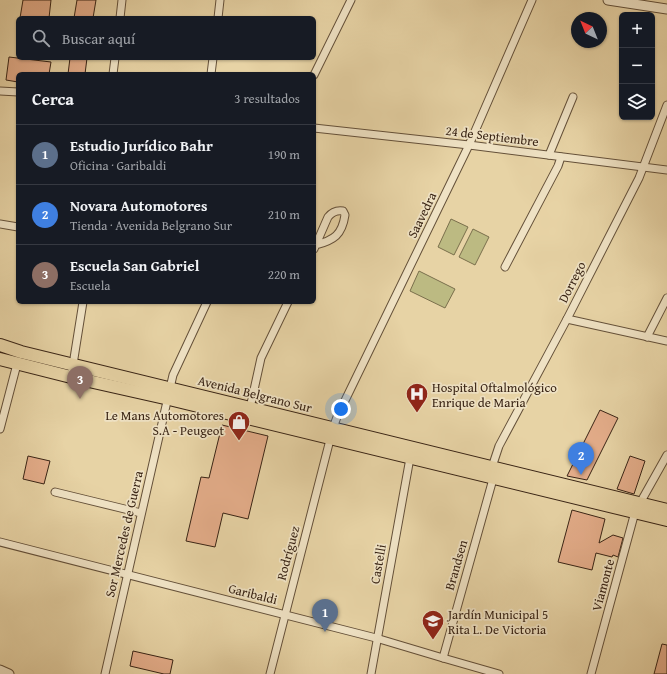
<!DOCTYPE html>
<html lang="es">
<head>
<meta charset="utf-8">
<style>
  :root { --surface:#171b24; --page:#20242c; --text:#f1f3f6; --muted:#9ea1a6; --line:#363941; --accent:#c59692 }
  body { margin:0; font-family:"Gentium Book Plus",serif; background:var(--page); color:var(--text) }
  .controls { position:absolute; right:12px; top:12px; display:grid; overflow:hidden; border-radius:6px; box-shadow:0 1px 3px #0004 }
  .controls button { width:36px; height:36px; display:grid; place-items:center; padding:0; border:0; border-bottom:1px solid var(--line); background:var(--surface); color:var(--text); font:20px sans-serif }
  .compass { position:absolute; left:571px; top:12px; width:36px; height:36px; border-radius:50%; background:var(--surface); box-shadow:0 1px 3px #0004; rotate:317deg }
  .you { position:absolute; left:341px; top:409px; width:14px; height:14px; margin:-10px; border:3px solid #fff; border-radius:50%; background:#1a73e8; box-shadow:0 0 0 6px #1a73e833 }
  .badge { display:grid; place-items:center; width:26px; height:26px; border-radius:50%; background:var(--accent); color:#fff; font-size:13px; font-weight:700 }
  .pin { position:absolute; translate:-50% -33px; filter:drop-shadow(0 1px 2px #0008) }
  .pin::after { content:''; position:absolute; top:21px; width:14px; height:12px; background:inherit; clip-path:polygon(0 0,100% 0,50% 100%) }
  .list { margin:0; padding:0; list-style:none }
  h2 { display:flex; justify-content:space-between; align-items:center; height:52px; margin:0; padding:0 16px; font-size:17px }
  h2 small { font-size:13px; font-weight:400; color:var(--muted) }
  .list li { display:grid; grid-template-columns:26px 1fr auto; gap:12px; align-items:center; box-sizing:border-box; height:60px; padding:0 16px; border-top:1px solid var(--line) }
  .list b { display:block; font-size:15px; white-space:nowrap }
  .list p { margin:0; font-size:13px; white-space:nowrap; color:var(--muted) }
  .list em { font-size:13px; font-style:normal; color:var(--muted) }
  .icon { flex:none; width:22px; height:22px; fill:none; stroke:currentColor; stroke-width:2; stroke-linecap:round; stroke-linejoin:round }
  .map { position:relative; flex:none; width:667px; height:674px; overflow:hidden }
  .search { position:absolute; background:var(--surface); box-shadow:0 1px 3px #0004; left:16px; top:16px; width:300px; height:44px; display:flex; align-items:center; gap:10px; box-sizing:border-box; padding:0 14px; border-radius:6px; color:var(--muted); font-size:15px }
  .panel { position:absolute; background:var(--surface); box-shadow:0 1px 3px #0004; left:16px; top:72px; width:300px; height:232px; border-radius:6px }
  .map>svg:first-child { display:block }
</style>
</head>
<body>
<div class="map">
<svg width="667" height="674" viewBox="0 0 667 674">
  <rect width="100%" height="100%" fill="#e7d3a5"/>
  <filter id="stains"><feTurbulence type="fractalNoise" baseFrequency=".005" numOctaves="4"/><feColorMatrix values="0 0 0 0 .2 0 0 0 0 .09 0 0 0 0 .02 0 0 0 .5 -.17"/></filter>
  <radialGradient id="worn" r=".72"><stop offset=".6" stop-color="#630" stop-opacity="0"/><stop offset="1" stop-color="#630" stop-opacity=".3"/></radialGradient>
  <g fill="#bcba82" stroke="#7a6f4c">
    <path d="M451,219L468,227L454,255L438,247Z"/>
    <path d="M473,229L489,237L475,265L459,257Z"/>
    <path d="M419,271L455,289L445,308L410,291Z"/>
  </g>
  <g fill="#e4ad8a" stroke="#392415">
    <path d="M23,0H51L49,18H20Z"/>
    <path d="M77,0H96L93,18H74Z"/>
    <path d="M9,57L51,62L49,74H18V82L6,80Z"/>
    <path d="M70,58H87L85,74H68Z"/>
    <path d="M600,410L618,418L587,480L567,476Z"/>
    <path d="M222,425L268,436L248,519L223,513L215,547L186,541L201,477L209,478Z"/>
    <path d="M28,456L50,461L44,484L23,479Z"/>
    <path d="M630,456L645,461L634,494L617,489Z"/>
    <path d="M572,510L605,519L599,543L613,535L623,538L618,557L613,555L612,557L596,553L592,570L558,562Z"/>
    <path d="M662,644L667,645V674H654Z"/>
    <path d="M133,651L173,660L170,674H164L130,666Z"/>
  </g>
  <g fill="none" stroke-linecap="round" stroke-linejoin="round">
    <g stroke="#645039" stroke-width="9">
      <g id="minor">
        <path d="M120,18L122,0"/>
        <path d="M218,18L220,0"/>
        <path d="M113,74L115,58"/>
        <path d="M211,74L213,58"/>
        <path d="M314,75L351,0"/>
        <path d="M0,91L18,92"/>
        <path d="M314,128L469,145L667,170"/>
        <path d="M549,155L573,97"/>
        <path d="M0,224L18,227"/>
        <path d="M314,249L328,217C332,212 336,210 343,211L345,215C342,235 334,240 316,245"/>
        <path d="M505,267L558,166L561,157"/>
        <path d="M567,319L667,341"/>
        <path d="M647,337L667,298"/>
        <path d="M71,377L83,302"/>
        <path d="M250,408L261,358L288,302"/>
        <path d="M0,429L17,364"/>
        <path d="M492,467L499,446L567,319L639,178L667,105"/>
        <path d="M55,492L141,513"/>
        <path d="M0,542L376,638L443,658L499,674"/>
        <path d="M443,658L493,479"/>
        <path d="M105,674L173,375L207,302"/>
        <path d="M270,674L333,428L337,417L469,145L532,0"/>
        <path d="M371,674L410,458"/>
        <path d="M591,674L635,512L667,455"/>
      </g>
    </g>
    <g stroke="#645039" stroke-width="11">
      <g id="tertiary">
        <path d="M608,0L667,9"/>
        <path d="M0,670L9,674"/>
      </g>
    </g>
    <g stroke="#392415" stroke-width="14">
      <g id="trunk">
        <path d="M0,345L21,352L667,510"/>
        <path d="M0,359L71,377L169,399L667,520"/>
      </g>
    </g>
    <use href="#minor" stroke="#efe2c4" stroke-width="7"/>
    <use href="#tertiary" stroke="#efe2c4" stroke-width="9"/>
    <use href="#trunk" stroke="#e7d3a5" stroke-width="12"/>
  </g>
  <defs>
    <g id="hospital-pin" transform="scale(1.15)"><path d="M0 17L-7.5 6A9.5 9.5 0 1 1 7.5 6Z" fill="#8f2418" stroke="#efe2c4"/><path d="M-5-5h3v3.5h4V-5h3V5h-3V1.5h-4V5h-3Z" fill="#fff"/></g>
    <g id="shop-pin" transform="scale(1.15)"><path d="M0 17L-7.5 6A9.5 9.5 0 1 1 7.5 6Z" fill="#8f2418" stroke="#efe2c4"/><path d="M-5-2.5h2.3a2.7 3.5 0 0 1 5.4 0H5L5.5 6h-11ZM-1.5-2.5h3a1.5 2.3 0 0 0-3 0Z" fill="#fff"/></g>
    <g id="school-pin" transform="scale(1.15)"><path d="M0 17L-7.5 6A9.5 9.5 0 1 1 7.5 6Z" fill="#8f2418" stroke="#efe2c4"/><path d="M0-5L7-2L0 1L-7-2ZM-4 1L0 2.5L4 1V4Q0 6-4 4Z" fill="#fff"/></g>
  </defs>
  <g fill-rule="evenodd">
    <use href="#hospital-pin" x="417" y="394"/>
    <use href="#shop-pin" x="239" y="422"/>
    <use href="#school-pin" x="433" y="621"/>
  </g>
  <g text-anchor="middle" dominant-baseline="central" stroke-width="3.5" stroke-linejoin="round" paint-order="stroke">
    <g font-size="13" fill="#392415" stroke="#efe2c4">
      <text transform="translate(492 136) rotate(7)">24 de Septiembre</text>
      <text transform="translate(422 215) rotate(-64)">Saavedra</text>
      <text transform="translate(572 282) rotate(-63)">Dorrego</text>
      <text transform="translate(255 394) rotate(14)">Avenida Belgrano Sur</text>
      <text transform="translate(124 534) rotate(-77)">Sor Mercedes de Guerra</text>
      <text transform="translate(288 553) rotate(-75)">Rodríguez</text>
      <text transform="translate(378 564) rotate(-80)">Castelli</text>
      <text transform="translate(456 565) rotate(-74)">Brandsen</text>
      <text transform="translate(603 585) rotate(-75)">Viamonte</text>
      <text transform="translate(253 594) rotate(14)">Garibaldi</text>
    </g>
    <g font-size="13" fill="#392415" stroke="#efe2c4" text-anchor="start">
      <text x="432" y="387">Hospital Oftalmológico<tspan x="432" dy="15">Enrique de Maria</tspan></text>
      <text x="224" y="415" text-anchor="end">Le Mans Automotores<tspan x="224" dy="15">S.A - Peugeot</tspan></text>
      <text x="448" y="614">Jardín Municipal 5<tspan x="448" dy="15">Rita L. De Victoria</tspan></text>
    </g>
  </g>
  <rect width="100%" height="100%" filter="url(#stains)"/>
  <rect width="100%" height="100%" fill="url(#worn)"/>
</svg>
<div class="controls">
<button>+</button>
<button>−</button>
<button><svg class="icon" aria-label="layers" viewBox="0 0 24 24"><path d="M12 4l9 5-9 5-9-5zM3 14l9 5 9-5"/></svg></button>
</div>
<svg class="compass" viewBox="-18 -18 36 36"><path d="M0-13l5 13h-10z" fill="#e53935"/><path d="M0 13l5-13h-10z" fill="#9ea1a6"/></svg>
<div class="you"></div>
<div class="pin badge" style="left:325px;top:632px;background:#5c6f8a">1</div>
<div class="pin badge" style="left:581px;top:475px;background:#3f7fe0">2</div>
<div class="pin badge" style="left:80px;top:399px;background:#8d6e63">3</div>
<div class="search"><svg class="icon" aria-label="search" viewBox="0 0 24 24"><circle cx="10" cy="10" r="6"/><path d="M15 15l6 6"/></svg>Buscar aquí</div>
<section class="panel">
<h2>Cerca<small>3 resultados</small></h2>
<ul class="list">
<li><span class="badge" style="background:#5c6f8a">1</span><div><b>Estudio Jurídico Bahr</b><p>Oficina · Garibaldi</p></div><em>190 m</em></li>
<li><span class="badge" style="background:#3f7fe0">2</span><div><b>Novara Automotores</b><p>Tienda · Avenida Belgrano Sur</p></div><em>210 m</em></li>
<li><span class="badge" style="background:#8d6e63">3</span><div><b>Escuela San Gabriel</b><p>Escuela</p></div><em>220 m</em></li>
</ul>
</section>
</div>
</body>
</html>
